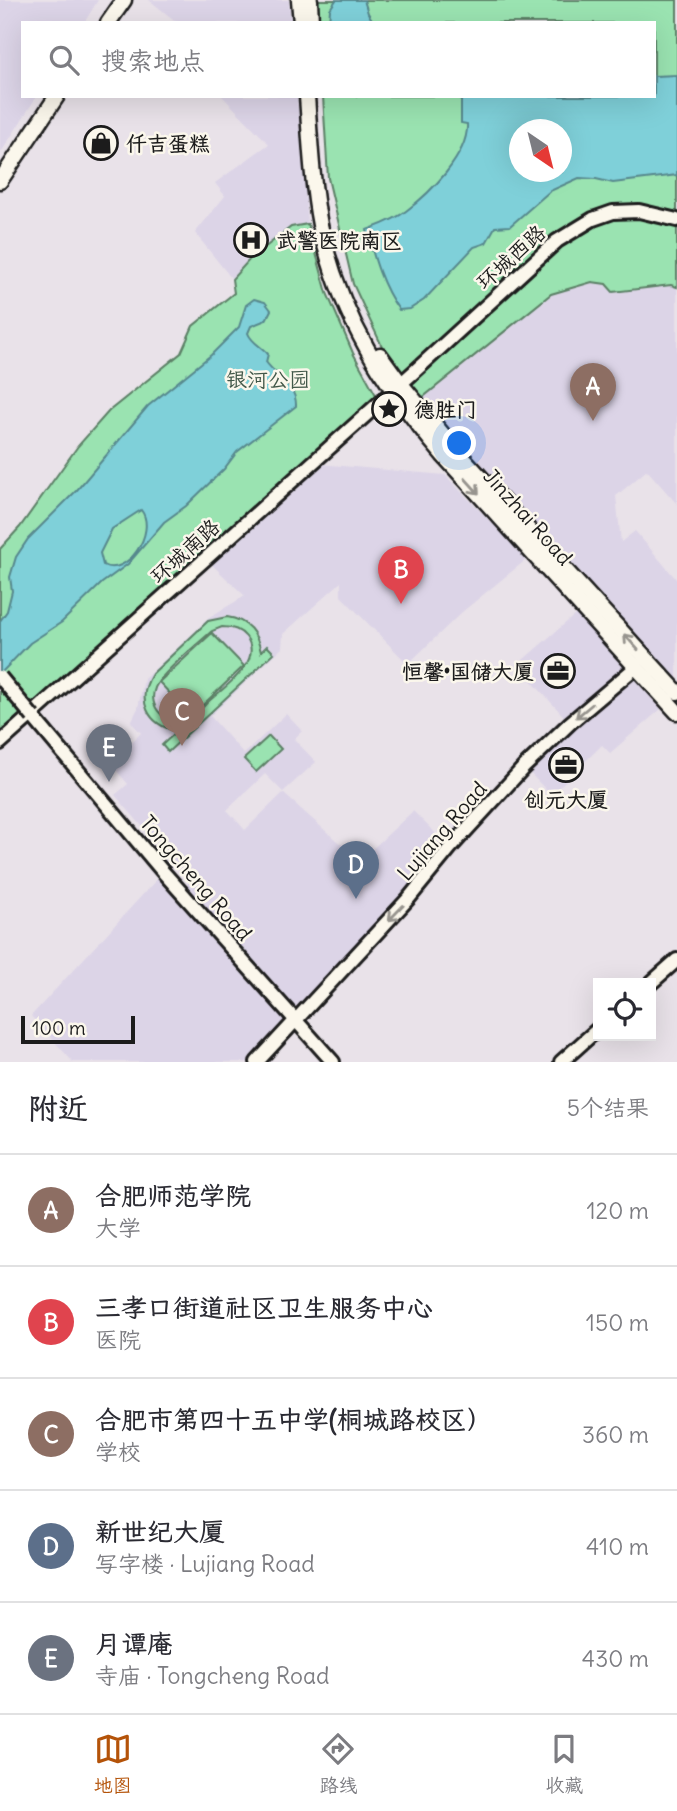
<!DOCTYPE html>
<html lang="zh">
<head>
<meta charset="utf-8">
<style>
  :root { --surface:#fff; --page:#f7f7f7; --text:#2b2b33; --muted:#7c7c81; --line:#e1e1e2; --accent:#b45309 }
  body { margin:0; font-family:Delius,"LXGW WenKai TC",sans-serif; background:var(--page); color:var(--text) }
  .controls { position:absolute; right:21px; bottom:21px; display:grid; overflow:hidden; border-radius:0px; box-shadow:0 7px 28px #0002 }
  .controls button { width:63px; height:63px; display:grid; place-items:center; padding:0; border:0; border-bottom:2px solid var(--line); background:var(--surface); color:var(--text); font:35px sans-serif }
  .compass { position:absolute; left:509px; top:119px; width:63px; height:63px; border-radius:50%; background:var(--surface); box-shadow:0 7px 28px #0002; rotate:145deg }
  .scale { position:absolute; left:21px; bottom:18px; width:114px; box-sizing:border-box; padding-left:7px; border:4px solid #1c1c1c; border-top:0; font-size:19px; line-height:24px; white-space:nowrap; color:#1c1c1c; -webkit-text-stroke:5px #fbf7ec; paint-order:stroke }
  .you { position:absolute; left:460px; top:444px; width:24px; height:24px; margin:-18px; border:5px solid #fff; border-radius:50%; background:#1a73e8; box-shadow:0 0 0 10px #1a73e833 }
  .badge { display:grid; place-items:center; width:46px; height:46px; border-radius:50%; background:var(--accent); color:#fff; font-size:23px; font-weight:700 }
  .pin { position:absolute; translate:-50% -58px; filter:drop-shadow(0 2px 4px #0008) }
  .pin::after { content:''; position:absolute; top:37px; width:24px; height:21px; background:inherit; clip-path:polygon(0 0,100% 0,50% 100%) }
  .list { margin:0; padding:0; list-style:none }
  h2 { display:flex; justify-content:space-between; align-items:center; height:91px; margin:0; padding:0 28px; font-size:30px }
  h2 small { font-size:23px; font-weight:400; color:var(--muted) }
  .list li { display:grid; grid-template-columns:46px 1fr auto; gap:21px; align-items:center; box-sizing:border-box; height:112px; padding:0 28px; border-top:2px solid var(--line) }
  .list b { display:block; font-size:26px; white-space:nowrap }
  .list p { margin:0; font-size:23px; white-space:nowrap; color:var(--muted) }
  .list em { font-size:23px; font-style:normal; color:var(--muted) }
  .icon { flex:none; width:38px; height:38px; fill:none; stroke:currentColor; stroke-width:2; stroke-linecap:round; stroke-linejoin:round }
  .map { position:relative; flex:none; width:677px; height:1062px; overflow:hidden }
  .search { position:absolute; background:var(--surface); box-shadow:0 7px 28px #0002; left:21px; right:21px; top:21px; height:77px; display:flex; align-items:center; gap:18px; box-sizing:border-box; padding:0 24px; border-radius:0px; color:var(--muted); font-size:26px }
  .sheet { height:651px; background:var(--surface) }
  nav { display:flex; justify-content:space-around; align-items:center; box-sizing:border-box; height:98px; border-top:2px solid var(--line); background:var(--surface); font-size:19px; color:var(--muted) }
  nav a { display:grid; justify-items:center; gap:4px }
  nav .on { color:var(--accent) }
  .map>svg:first-child { display:block }
</style>
</head>
<body>
<div class="map">
<svg width="677" height="1062" viewBox="0 0 677 1062">
  <rect width="100%" height="100%" fill="#e9e2e9"/>
  <filter id="ink" filterUnits="userSpaceOnUse"><feTurbulence type="fractalNoise" baseFrequency=".0143" numOctaves="2"/><feDisplacementMap in="SourceGraphic" scale="14" xChannelSelector="R" yChannelSelector="G"/><feConvolveMatrix kernelMatrix="1 2 1 2 8 2 1 2 1" color-interpolation-filters="sRGB"/></filter>
  <g filter="url(#ink)">
    <g fill="#dcd4e7">
      <path d="M0,0H98L84,23H23V96H37L0,154Z"/>
      <path d="M149,0H289L291,23H178Z"/>
      <path d="M222,96H297L308,224L291,228L250,259L232,279L195,233L225,196L215,183L269,144Z"/>
      <path d="M592,282L671,285L677,287V504L647,470L616,496L621,542L635,531L677,580V681L470,453L422,398L551,294Z"/>
      <path d="M319,464L445,475L527,559L462,612L408,664L341,596V582L283,634L282,648L210,716L244,754L286,714L302,731L294,739L316,762L283,792L265,774L227,810L245,830L283,793L338,842L365,856L413,811L450,848L296,1019L181,892L190,881L115,795L128,784L110,763L141,733L131,722L138,708L144,679L211,616L245,596L208,561Z"/>
      <path d="M576,614L661,709L610,753L602,745L551,795L524,767L570,723L517,665Z"/>
      <path d="M159,877L292,1023L257,1062H73L31,1016Z"/>
    </g>
    <g fill="#9ae3b1" stroke="#5b8066" stroke-width="2" fill-rule="evenodd">
      <path d="M317,0H677V287L671,285L613,292L606,284L592,282L551,294L422,398L386,355L353,284L328,178L323,96H654V23H319ZM520,130H562V172H520Z"/>
      <path d="M308,224L327,293L353,353L376,395L313,457L0,742V549L20,527L78,446L109,411L181,353L193,326L234,293L232,279L250,259L291,227Z"/>
      <path d="M227,617C248,620 257,633 261,652L267,646L274,653L168,752L162,745L177,731C147,725 136,700 152,674L208,621ZM222,627C231,627 240,629 246,637C265,662 222,688 206,704C200,710 193,718 185,720C166,725 147,707 155,688C160,674 199,643 212,631Z"/>
      <path d="M212,633L244,666L191,716L159,682Z"/>
      <path d="M269,736L281,749L256,772L244,759Z"/>
    </g>
    <g fill="#7fd0d9" stroke="#57888d" stroke-width="2" fill-rule="evenodd">
      <path d="M336,0H364L368,13L374,23H329L330,9Z"/>
      <path d="M677,75V175L613,183L596,179L579,178L550,191L510,226L495,227L486,243L474,247L424,300L410,309L399,310C382,286 374,259 367,230C380,225 395,220 406,211C429,194 469,155 467,124L461,123V96H654V76ZM520,130H562V172H520Z"/>
      <path d="M254,299L265,302L271,310L266,320L251,326L248,333C251,342 262,347 268,354L266,362C276,376 297,386 296,406L237,452L224,469L186,506L164,522L128,564L102,583L62,622L30,643L0,674V621L7,611L12,591L10,577L16,557L28,539L77,490L148,406L211,355L239,327L246,305ZM141,510C158,532 126,578 103,565L100,553L112,529Z"/>
    </g>
    <g fill="none" stroke-linecap="round" stroke-linejoin="round">
      <g stroke="#1c1c1c" stroke-width="18">
        <g id="secondary">
          <path d="M33,717L164,873L333,1062"/>
          <path d="M0,743L415,371L557,241L593,219L613,212L639,211L677,220"/>
          <path d="M651,983L677,960"/>
          <path d="M257,1062L409,898L450,848L524,767L570,723L636,667"/>
          <path d="M561,1062L598,1029"/>
        </g>
      </g>
      <g stroke="#1c1c1c" stroke-width="19">
        <g id="primary">
          <path d="M299,0L301,23"/>
          <path d="M310,0L311,23"/>
          <path d="M108,23L124,0"/>
          <path d="M307,96C310,139 312,183 320,225C340,317 384,385 443,455L677,712"/>
          <path d="M0,181L57,96"/>
          <path d="M380,355L401,384L454,448L677,692"/>
        </g>
      </g>
      <use href="#secondary" stroke="#fbf7ec" stroke-width="12"/>
      <use href="#primary" stroke="#fbf7ec" stroke-width="14"/>
      <g stroke="#1c1c1c" stroke-width="18" stroke-linecap="butt">
        <path id="secondary-bridge" d="M0,677L33,717"/>
      </g>
      <use href="#secondary-bridge" stroke="#fbf7ec" stroke-width="12"/>
    </g>
    <defs><path id="oneway-shaft" d="M-6 0H5M1.5-3L5.5 0L1.5 3" fill="none" stroke-width="1.6" stroke-linecap="round" stroke-linejoin="round" transform="scale(1.75)"/></defs>
    <g stroke="#97948e">
      <use href="#oneway-shaft" transform="translate(472 486) rotate(48)"/>
      <use href="#oneway-shaft" transform="translate(631 642) rotate(-132)"/>
      <use href="#oneway-shaft" transform="translate(584 711) rotate(140)"/>
      <use href="#oneway-shaft" transform="translate(396 913) rotate(134)"/>
    </g>
  </g>
  <defs>
    <g id="shop-ring" transform="scale(1.75)"><circle r="9.5" fill="#fbf7ec" stroke="#1c1c1c" stroke-width="1.5"/><path d="M-5-2.5h2.3a2.7 3.5 0 0 1 5.4 0H5L5.5 6h-11ZM-1.5-2.5h3a1.5 2.3 0 0 0-3 0Z" fill="#1c1c1c"/></g>
    <g id="hospital-ring" transform="scale(1.75)"><circle r="9.5" fill="#fbf7ec" stroke="#1c1c1c" stroke-width="1.5"/><path d="M-5-5h3v3.5h4V-5h3V5h-3V1.5h-4V5h-3Z" fill="#1c1c1c"/></g>
    <g id="sight-ring" transform="scale(1.75)"><circle r="9.5" fill="#fbf7ec" stroke="#1c1c1c" stroke-width="1.5"/><path d="M0-6L1.8-2.2L6-1.7L2.9 1.2L3.7 5.4L0 3.3L-3.7 5.4L-2.9 1.2L-6-1.7L-1.8-2.2Z" fill="#1c1c1c"/></g>
    <g id="office-ring" transform="scale(1.75)"><circle r="9.5" fill="#fbf7ec" stroke="#1c1c1c" stroke-width="1.5"/><path d="M-6-3h4V-5.5h4V-3h4V5H-6ZM-1-4.5V-3h2v-1.5ZM-6 0V1H6V0Z" fill="#1c1c1c"/></g>
  </defs>
  <g fill-rule="evenodd">
    <use href="#shop-ring" x="101" y="143"/>
    <use href="#hospital-ring" x="251" y="240"/>
    <use href="#sight-ring" x="389" y="409"/>
    <use href="#office-ring" x="558" y="671"/>
    <use href="#office-ring" x="566" y="765"/>
  </g>
  <g text-anchor="middle" dominant-baseline="central" stroke-width="5" stroke-linejoin="round" paint-order="stroke">
    <g font-size="21" font-weight="bold" fill="#1c1c1c" stroke="#fbf7ec" text-anchor="start">
      <text x="126" y="143">仟吉蛋糕</text>
      <text x="276" y="240">武警医院南区</text>
      <text x="414" y="409">德胜门</text>
      <text x="534" y="671" text-anchor="end">恒馨•国储大厦</text>
      <text x="566" y="799" text-anchor="middle">创元大厦</text>
    </g>
    <g font-size="21" fill="#1c1c1c" stroke="#fbf7ec">
      <text transform="translate(511 257) rotate(-42)">环城西路</text>
      <text transform="translate(528 517) rotate(48)">Jinzhai Road</text>
      <text transform="translate(185 551) rotate(-42)">环城南路</text>
      <text transform="translate(442 831) rotate(-49)">Lujiang Road</text>
      <text transform="translate(196 878) rotate(49)">Tongcheng Road</text>
    </g>
    <g font-size="21" fill="#425849" stroke="#fbf7ec">
      <text x="268" y="379">银河公园</text>
    </g>
  </g>
</svg>
<div class="controls">
<button><svg class="icon" aria-label="locate" viewBox="0 0 24 24"><circle cx="12" cy="12" r="6"/><path d="M12 2v4M12 18v4M2 12h4M18 12h4"/></svg></button>
</div>
<svg class="compass" viewBox="-18 -18 36 36"><path d="M0-13l5 13h-10z" fill="#e53935"/><path d="M0 13l5-13h-10z" fill="#7c7c81"/></svg>
<div class="scale">100 m</div>
<div class="you"></div>
<div class="pin badge" style="left:593px;top:421px;background:#8d6e63">A</div>
<div class="pin badge" style="left:401px;top:604px;background:#e0444e">B</div>
<div class="pin badge" style="left:182px;top:746px;background:#8d6e63">C</div>
<div class="pin badge" style="left:356px;top:899px;background:#5c6f8a">D</div>
<div class="pin badge" style="left:109px;top:782px;background:#6b7280">E</div>
<div class="search"><svg class="icon" aria-label="search" viewBox="0 0 24 24"><circle cx="10" cy="10" r="6"/><path d="M15 15l6 6"/></svg>搜索地点</div>
</div>
<section class="sheet">
<h2>附近<small>5个结果</small></h2>
<ul class="list">
<li><span class="badge" style="background:#8d6e63">A</span><div><b>合肥师范学院</b><p>大学</p></div><em>120 m</em></li>
<li><span class="badge" style="background:#e0444e">B</span><div><b>三孝口街道社区卫生服务中心</b><p>医院</p></div><em>150 m</em></li>
<li><span class="badge" style="background:#8d6e63">C</span><div><b>合肥市第四十五中学(桐城路校区）</b><p>学校</p></div><em>360 m</em></li>
<li><span class="badge" style="background:#5c6f8a">D</span><div><b>新世纪大厦</b><p>写字楼 · Lujiang Road</p></div><em>410 m</em></li>
<li><span class="badge" style="background:#6b7280">E</span><div><b>月谭庵</b><p>寺庙 · Tongcheng Road</p></div><em>430 m</em></li>
</ul>
</section>
<nav>
<a class="on"><svg class="icon" aria-label="map" viewBox="0 0 24 24"><path d="M3 6l6-2 6 2 6-2v14l-6 2-6-2-6 2zM9 4v14M15 6v14"/></svg>地图</a>
<a><svg class="icon" aria-label="directions" viewBox="0 0 24 24"><path d="M12 3l9 9-9 9-9-9zM9 14v-3h6M13 9l2 2-2 2"/></svg>路线</a>
<a><svg class="icon" aria-label="saved" viewBox="0 0 24 24"><path d="M7 4h10v16l-5-4-5 4z"/></svg>收藏</a>
</nav>
</body>
</html>
